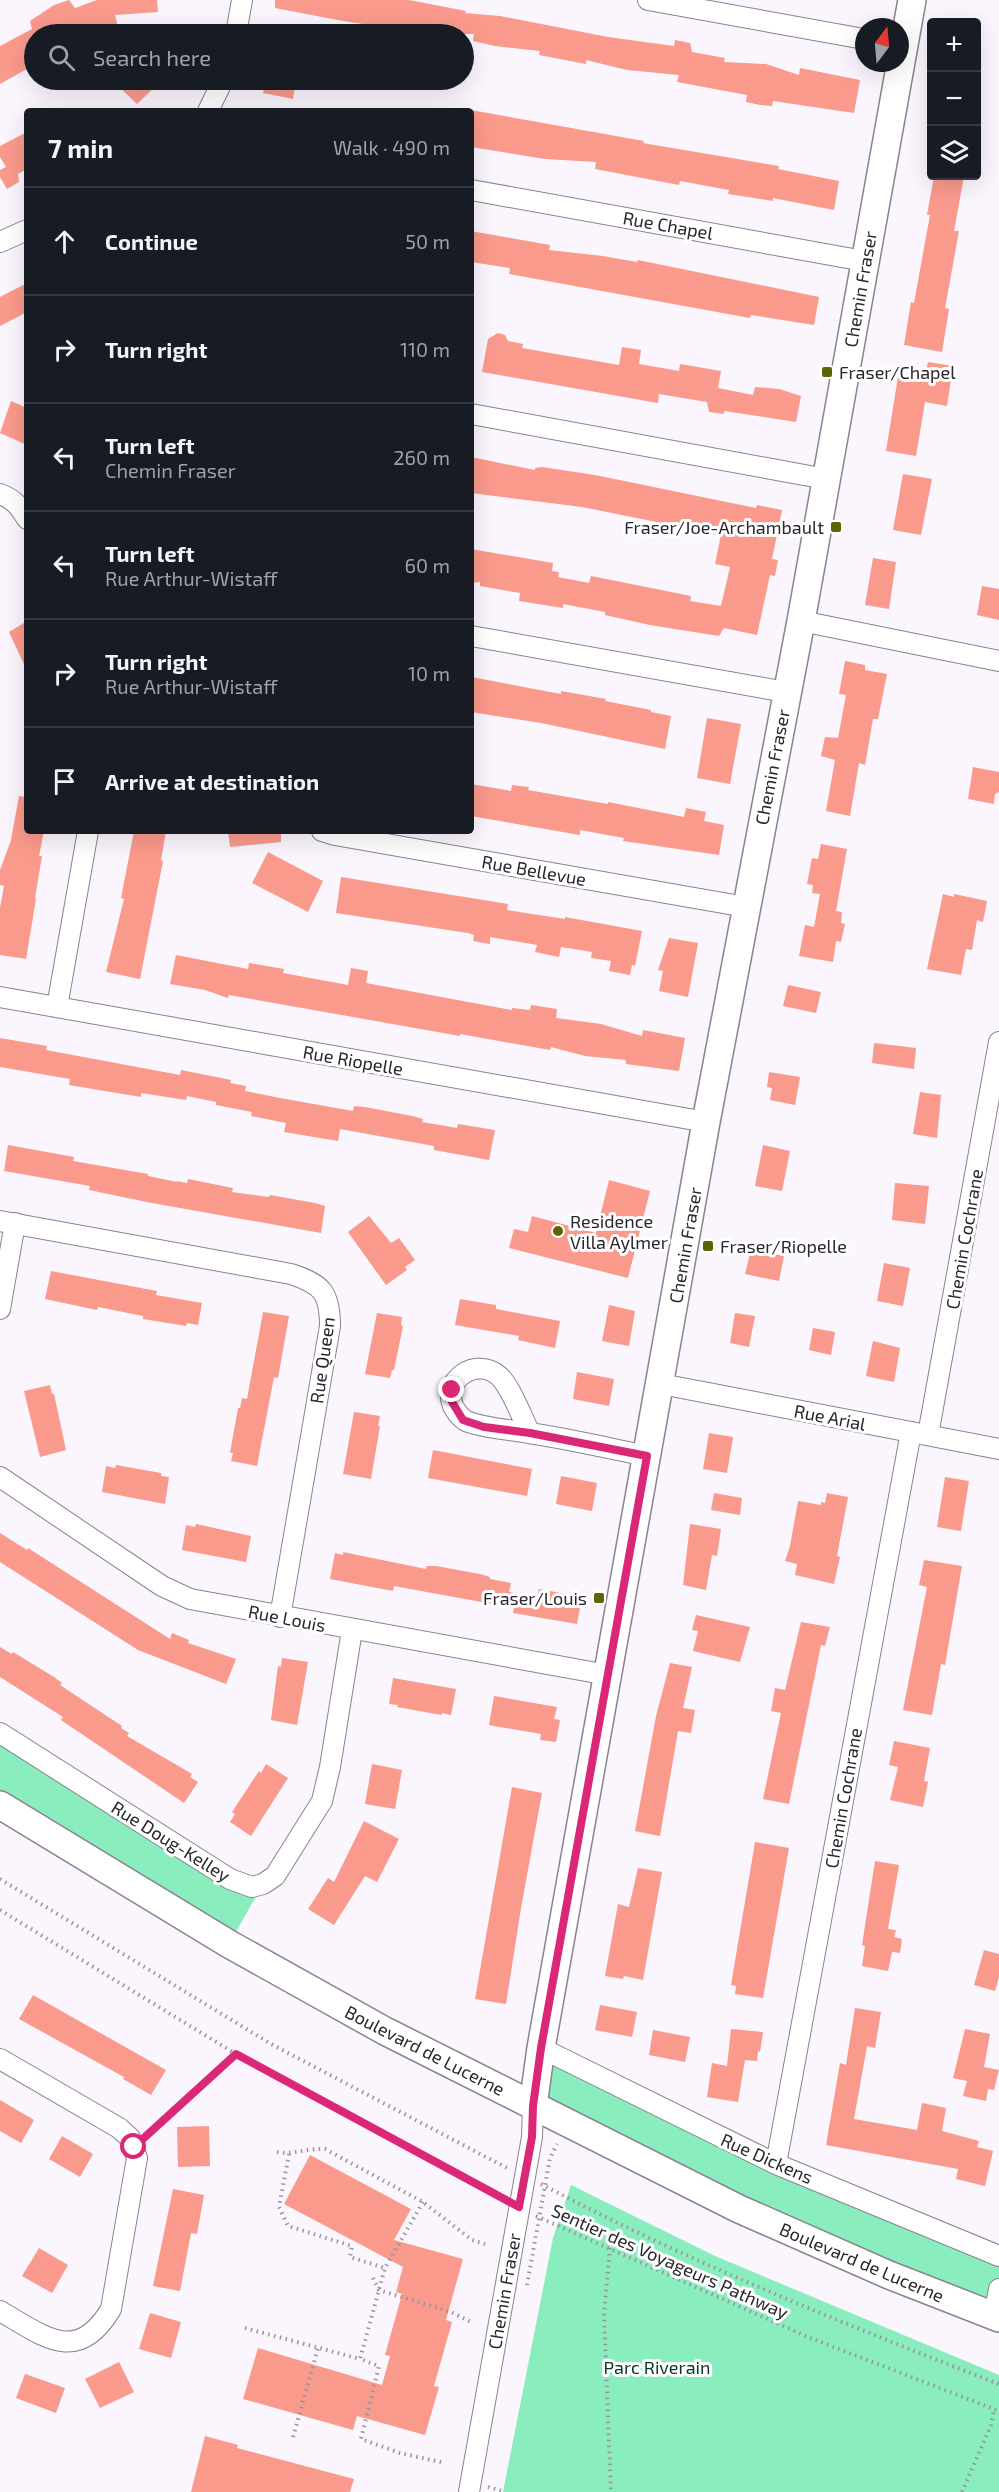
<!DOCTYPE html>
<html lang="en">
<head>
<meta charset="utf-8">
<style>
  :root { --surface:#171b24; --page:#242831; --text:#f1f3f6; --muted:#9ea1a6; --line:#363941 }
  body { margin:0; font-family:"Exo 2",sans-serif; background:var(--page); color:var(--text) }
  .controls { position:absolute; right:18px; top:18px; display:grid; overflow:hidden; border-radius:6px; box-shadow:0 6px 24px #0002 }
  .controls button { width:54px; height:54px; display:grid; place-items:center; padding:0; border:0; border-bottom:2px solid var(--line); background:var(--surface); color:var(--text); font:30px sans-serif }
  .compass { position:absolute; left:855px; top:18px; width:54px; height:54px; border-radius:50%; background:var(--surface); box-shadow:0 6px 24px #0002; rotate:16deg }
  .stop { position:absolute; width:18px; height:18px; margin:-14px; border:4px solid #db2777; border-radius:50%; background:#fff }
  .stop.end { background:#db2777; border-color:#fff; box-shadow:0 2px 6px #0008 }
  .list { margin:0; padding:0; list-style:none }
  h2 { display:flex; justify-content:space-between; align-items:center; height:78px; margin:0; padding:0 24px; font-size:26px }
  h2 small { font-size:20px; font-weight:400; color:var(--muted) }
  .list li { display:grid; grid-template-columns:39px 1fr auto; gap:18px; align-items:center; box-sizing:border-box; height:108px; padding:0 24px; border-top:2px solid var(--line) }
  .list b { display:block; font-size:22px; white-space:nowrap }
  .list p { margin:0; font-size:20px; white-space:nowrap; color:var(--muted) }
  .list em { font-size:20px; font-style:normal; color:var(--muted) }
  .icon { flex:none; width:33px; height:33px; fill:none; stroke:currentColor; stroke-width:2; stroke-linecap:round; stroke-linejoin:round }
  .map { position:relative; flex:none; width:999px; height:2492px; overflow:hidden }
  .search { position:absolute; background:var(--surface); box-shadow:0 6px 24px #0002; left:24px; top:24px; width:450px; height:66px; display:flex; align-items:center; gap:15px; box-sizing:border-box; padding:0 21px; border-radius:33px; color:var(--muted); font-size:22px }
  .panel { position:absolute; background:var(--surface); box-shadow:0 6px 24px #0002; left:24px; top:108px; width:450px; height:726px; border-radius:6px }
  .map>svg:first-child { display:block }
</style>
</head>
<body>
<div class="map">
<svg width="999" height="2492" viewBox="0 0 999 2492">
  <rect width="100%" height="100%" fill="#fbf5fe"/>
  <g fill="#89edbe">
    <path d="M0,1733L230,1879L263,1884L229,1944L0,1805Z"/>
    <path d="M541,2048L999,2256V2318L533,2106Z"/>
    <path d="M571,2185L715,2256L999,2375V2492H503L553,2238Z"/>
  </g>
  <g fill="#fa9a8c">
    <path d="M69,0L75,8L97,0H157L158,12L115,15L118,27L99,34H67L62,29L54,34H34V65L0,84V46L32,29L30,21L54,5Z"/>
    <path d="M275,0H409L466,11L465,13L500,16L608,37L674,46L675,40L690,43L692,52L725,58L724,62L766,64L799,75L800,68L860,80L854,113L773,101L772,106L760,105L746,102L747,95L677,82L679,75L627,70L586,60V64L539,55L540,51L495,46L473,41L474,34H428L343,21L275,8Z"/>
    <path d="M112,80H162L137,104Z"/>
    <path d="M266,80H296L293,99L263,93Z"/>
    <path d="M471,110L644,141L643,143L779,166L778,169L839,181L834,210L773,198V201L728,194L729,190L680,181L679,185L595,169L596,162L545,159L471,147Z"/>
    <path d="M27,132V169L18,174L19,182L7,189L0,177V170L6,167L0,157V146Z"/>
    <path d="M934,176H964L954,231H959L945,308L949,309L942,352L904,345L911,302L914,303L930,215H927Z"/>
    <path d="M471,231L550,245L549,250L603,256L637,262L638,260L819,297L814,325L751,315L750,318L509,274L510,268L471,262Z"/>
    <path d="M27,283V312L0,326V297Z"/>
    <path d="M498,333L505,335L508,341L523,344L522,348L619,365L622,347L641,350L639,364L679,371L680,364L721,371L718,388L753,395L755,387L779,389L801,396L796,422L724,411V414L709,412L707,402L659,394L658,403L482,372L488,339Z"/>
    <path d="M928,362L953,366L947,406L925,402L916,456L886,451L898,377L924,381Z"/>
    <path d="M11,401L27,408V445L0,433Z"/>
    <path d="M471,457L535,470V468L542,467L595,475L756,508L757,505L782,510L772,559L778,560L775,576L770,575L757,635L724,628L719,636L650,625L605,615V612L563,604V608L519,601L520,593L480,586V582L471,583V549L553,563L552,571L559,572L558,577L589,583L591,576L691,596L690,601L721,606L730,567L715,564L721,535L582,507L471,493Z"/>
    <path d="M903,474L932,479L921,535L893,530Z"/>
    <path d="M873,558L896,562L889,609L865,605Z"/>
    <path d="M982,586L999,589V620L977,615Z"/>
    <path d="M27,621V671L9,632Z"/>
    <path d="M845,661L865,665V670L887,674L878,719H873L865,765L859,763L850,816L826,811L835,760L821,756L825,737L838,738L846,695L839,694Z"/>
    <path d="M471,677L561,694V691L606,699L605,701L651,710V712L671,716L665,749L541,723L471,712Z"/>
    <path d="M707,718L741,724L730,784L697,778Z"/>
    <path d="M973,767L999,772V792L995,794L994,804L968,799Z"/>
    <path d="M471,784L511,791L512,785L529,787L528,790L608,804V802L684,817L686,808L706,812L704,821L724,825L719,855L623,841L624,838L580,830V835L471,816Z"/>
    <path d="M19,796L27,797V831H44L39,856H42L35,898L36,899L26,959L0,955V908L4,886L0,885V870L11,840Z"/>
    <path d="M134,831H166L161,860L163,861L140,979L106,972L124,899L121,898Z"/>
    <path d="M228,831H281V842L230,847Z"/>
    <path d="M821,844L847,849L836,911L842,912L841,923L845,924L841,942L836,941L833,962L799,956L805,925L814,927L820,894L812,893L813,885L807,884L812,858L818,859Z"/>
    <path d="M268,852L323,881L308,912L252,883Z"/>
    <path d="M341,877L508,904L507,910L565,919V917L642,931L635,966L632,965L630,975L609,971L611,961L591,958L592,952L561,947L559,957L535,952L537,945L490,937V944L473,941L474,935L468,933L336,913Z"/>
    <path d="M943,894L954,897V894L987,901L983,922L977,920L972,950L966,949L961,975L927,969Z"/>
    <path d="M669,938L698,943L688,997L659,991L663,971L658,970Z"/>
    <path d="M176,955L248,969L249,963L284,969L283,973L348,985L351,968L368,971L366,983L512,1010V1008L530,1010L531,1005L557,1009L556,1018L601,1024L642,1036L643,1030L685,1038L679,1071L626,1064V1060L585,1056L551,1047L550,1050L460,1034V1036L229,995L228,998L205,990L170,984Z"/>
    <path d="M788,985L821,992L816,1013L783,1006Z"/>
    <path d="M0,1038L47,1046L46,1050L121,1064L180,1075L181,1070L231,1080L230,1083L246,1086L245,1091L280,1098L353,1111L354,1106L365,1107L412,1116L423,1119L422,1122L457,1128L458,1124L495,1130L489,1160L434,1150V1146L340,1129L338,1141L284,1132L286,1123L251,1116L252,1112L216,1105V1102L187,1096L186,1100L141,1093V1097L69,1085L70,1079L0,1067Z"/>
    <path d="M874,1043L916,1048L914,1069L872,1063Z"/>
    <path d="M769,1072L800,1077L795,1105L770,1100L772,1088L767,1087Z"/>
    <path d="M920,1092L941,1095L937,1138L913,1134Z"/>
    <path d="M8,1145L74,1157L73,1161L148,1174V1176L177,1182V1181L187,1183L188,1179L233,1188L232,1192L269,1197L270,1195L315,1203L325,1206L321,1233L152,1203L89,1190L90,1186L4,1171Z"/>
    <path d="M763,1145L790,1151L782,1191L755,1186Z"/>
    <path d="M609,1180L650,1191L628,1278L509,1248L514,1229L528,1232L532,1216L596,1233Z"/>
    <path d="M895,1183L929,1186L925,1224L892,1220Z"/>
    <path d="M369,1216L391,1243L399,1238L415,1260L405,1267L407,1270L386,1285L348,1232Z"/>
    <path d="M751,1249L784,1256L779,1281L745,1274Z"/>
    <path d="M884,1263L910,1268L903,1306L877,1301Z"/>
    <path d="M51,1271L157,1291L156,1295L202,1303L198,1325L187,1323L186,1326L143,1319V1316L98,1307L97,1310L45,1299Z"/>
    <path d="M460,1299L496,1305V1309L560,1321L555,1348L518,1340L519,1336L455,1325Z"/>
    <path d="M609,1305L635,1311L629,1346L602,1341Z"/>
    <path d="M263,1312L289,1316L278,1378L274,1377L257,1466L231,1461L233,1453H230L238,1408H240L242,1398L247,1399Z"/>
    <path d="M377,1313L402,1317L401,1325L403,1326L394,1370H392L390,1378L365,1374Z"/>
    <path d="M735,1313L755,1316L749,1347L730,1343Z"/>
    <path d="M813,1328L835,1332L831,1355L809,1350Z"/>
    <path d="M873,1341L900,1348L894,1382L866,1376Z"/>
    <path d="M577,1372L614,1379L609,1406L573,1399Z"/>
    <path d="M50,1385L52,1394H54L66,1450L40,1457L24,1391Z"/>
    <path d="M354,1412L380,1416L378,1426H380L371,1479L343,1474Z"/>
    <path d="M709,1433L733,1437L727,1473L703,1469Z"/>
    <path d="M433,1450L532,1469L527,1496L428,1478Z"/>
    <path d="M116,1465L161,1473V1476L169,1477L165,1504L102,1492L106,1466L115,1468Z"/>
    <path d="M561,1476L597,1483L592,1511L556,1504Z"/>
    <path d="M945,1477L969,1481L961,1531L937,1527Z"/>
    <path d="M714,1493L742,1498L740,1515L711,1510Z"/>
    <path d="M827,1493L848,1497L837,1556L840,1557L834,1584L795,1575L797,1564L785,1561L790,1546L798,1501L821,1505V1502L825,1503Z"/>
    <path d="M196,1524L251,1536L246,1562L182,1550L186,1525L195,1527Z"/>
    <path d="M690,1524L721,1529L717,1556L712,1555L706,1590L683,1585Z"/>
    <path d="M0,1533L27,1550L28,1548L170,1639L172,1633L189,1640L188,1643L236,1659L226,1684L138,1650L0,1562Z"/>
    <path d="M343,1552L426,1569L427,1566H436L480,1574L490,1577V1579L511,1583L509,1592L537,1597L539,1589L582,1597L577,1624L513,1613L514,1608L394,1586L393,1591L330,1579L335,1553L343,1555Z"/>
    <path d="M924,1560L962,1566L945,1665L941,1664L932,1715L903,1710L927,1587L919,1585Z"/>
    <path d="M696,1615L750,1627L740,1662L693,1651L698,1631L692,1630Z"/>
    <path d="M801,1622L830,1627L825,1646L821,1645L789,1804L763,1799L781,1713L771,1711L775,1688L785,1690Z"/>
    <path d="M0,1647L12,1654L13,1652L54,1677L62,1683L60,1685L122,1726L121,1728L129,1733L127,1736L192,1774L190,1777L198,1782L184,1803L61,1720L63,1717L0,1677Z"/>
    <path d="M282,1658L308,1662L297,1725L271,1720L278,1666L281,1667Z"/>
    <path d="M670,1663L692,1667L683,1708L695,1710L691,1733L678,1731L660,1836L635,1831L656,1716Z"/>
    <path d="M393,1678L456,1689L451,1715L442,1713V1715L397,1707L398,1705L389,1704Z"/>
    <path d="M494,1696L557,1707L554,1719L560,1720L556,1742L540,1740L541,1734L489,1725Z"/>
    <path d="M894,1741L930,1748L924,1781L928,1782L923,1807L890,1800L898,1767L889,1765Z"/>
    <path d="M266,1764L288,1778L251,1836L230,1822L235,1814L232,1812L259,1771L261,1773Z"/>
    <path d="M372,1764L402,1770L395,1809L365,1804Z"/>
    <path d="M512,1787L542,1793L521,1908L506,2004L475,1999Z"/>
    <path d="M364,1821L399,1839L377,1882L365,1876L334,1925L308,1909L328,1878L334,1882Z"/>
    <path d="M755,1842L789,1848L763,1998L735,1994L736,1986L731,1985Z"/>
    <path d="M875,1861L899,1865L888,1929L896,1930L894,1937L902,1939L900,1953L892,1952L888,1971L862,1966L865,1946L862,1945Z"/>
    <path d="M638,1868L662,1872L643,1980L624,1976L623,1979L605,1976L618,1904L629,1907Z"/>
    <path d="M984,1950L999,1954V1977L995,1991L974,1985Z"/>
    <path d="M33,1995L166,2070L151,2095L123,2079L124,2077L19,2019Z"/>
    <path d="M600,2005L637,2012L632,2037L595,2030Z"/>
    <path d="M855,2008L881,2012L875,2048L867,2046L854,2119L917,2130L922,2103L946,2108L942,2131L979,2141L977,2147L993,2151L985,2186L956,2179L958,2169L826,2145L840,2063L846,2065Z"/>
    <path d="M731,2029L763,2032L760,2052L758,2051L757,2061L745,2060L738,2102L707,2097L712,2063L727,2066Z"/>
    <path d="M965,2029L990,2034L984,2067L999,2070L994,2090L988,2089L986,2101L963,2096L967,2081L953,2078Z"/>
    <path d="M653,2030L690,2037L685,2062L649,2055Z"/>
    <path d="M0,2100L34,2120L21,2143L0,2131Z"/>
    <path d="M209,2126L210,2166L178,2167L177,2127Z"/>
    <path d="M62,2136L93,2154L80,2177L49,2159Z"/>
    <path d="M310,2155L411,2209L394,2240L463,2259L446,2320L452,2322L434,2386L439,2387L425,2435L357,2416L353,2430L243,2399L258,2348L382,2385L390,2356L385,2355L402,2294L396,2292L403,2267L284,2204Z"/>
    <path d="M173,2189L204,2195L197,2234L191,2233L180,2291L153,2286Z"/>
    <path d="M39,2248L68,2265L52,2293L22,2276Z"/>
    <path d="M150,2313L181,2322L171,2358L139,2349Z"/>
    <path d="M119,2362L134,2392L100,2408L85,2379Z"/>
    <path d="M25,2374L65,2388L56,2413L16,2398Z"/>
    <path d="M205,2436L238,2445L237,2448L354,2479L350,2492H191Z"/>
  </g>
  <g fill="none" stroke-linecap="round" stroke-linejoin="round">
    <g stroke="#8a8290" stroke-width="22">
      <g id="street">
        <path d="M648,0L864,39"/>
        <path d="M236,34L242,0"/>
        <path d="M208,111L223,80"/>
        <path d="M471,190L864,261"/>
        <path d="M0,242L27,230"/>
        <path d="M471,414L826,479"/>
        <path d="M0,494C14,499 20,507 27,519"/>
        <path d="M801,621L999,661"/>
        <path d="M471,636L786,692"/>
        <path d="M322,831L335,835L746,907"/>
        <path d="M0,997L706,1122"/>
        <path d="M57,1007L88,831"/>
        <path d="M0,1221L291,1274C322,1284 330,1293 330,1326L280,1617"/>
        <path d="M0,1309L15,1223"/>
        <path d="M661,1384L999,1449"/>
        <path d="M530,1433C522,1418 511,1387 499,1376C477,1356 440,1380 454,1408C457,1413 461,1418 466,1421C486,1429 508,1429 529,1433C569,1439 608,1448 647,1456"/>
        <path d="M928,1435L999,1042"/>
        <path d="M0,1477L162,1586L190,1599L608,1675"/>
        <path d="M0,1733L230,1879L252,1887L263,1884L275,1876L322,1801L330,1767L352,1630"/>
        <path d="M541,2048L776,2164L999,2256"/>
        <path d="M0,2059L119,2128L130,2138L137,2158L111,2309C77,2366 44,2336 0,2311"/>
        <path d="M776,2164L911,1432"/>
        <path d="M994,2316L999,2289"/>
        <path d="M469,2492L532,2137L533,2106"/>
      </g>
    </g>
    <g stroke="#8a8290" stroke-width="30">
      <g id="secondary">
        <path d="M0,1805L229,1944L385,2031L739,2209L889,2275L999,2318"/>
        <path d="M533,2106L541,2048L706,1122L801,621L912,0"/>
      </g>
    </g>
    <g stroke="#98949b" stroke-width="4" stroke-dasharray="1.5 4.5" stroke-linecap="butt">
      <path d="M0,1879L271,2044L507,2168"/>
      <path d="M0,1910L254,2065L502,2198"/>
      <path d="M148,2134L236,2054"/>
      <path d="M277,2152C293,2155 308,2148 325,2149L423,2202L472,2240L485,2244"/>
      <path d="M289,2154L279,2207L288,2226L352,2246L350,2257L385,2268"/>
      <path d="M541,2184C689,2262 844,2324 999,2384"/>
      <path d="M423,2202L385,2268L360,2359L379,2366L361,2439L400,2453L445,2463"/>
      <path d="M536,2216L808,2337L999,2411"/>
      <path d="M610,2248L604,2314L611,2492"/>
      <path d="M373,2278L379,2290L451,2312L471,2322"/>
      <path d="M527,2285L550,2158L557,2144"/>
      <path d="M245,2328L360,2359"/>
      <path d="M293,2437L318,2348"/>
      <path d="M488,2487L505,2492"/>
      <path d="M962,2492L991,2425L994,2410"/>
    </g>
    <use href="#street" stroke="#fff" stroke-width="20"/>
    <use href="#secondary" stroke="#fff" stroke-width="27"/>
  </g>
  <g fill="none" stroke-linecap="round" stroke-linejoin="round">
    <path stroke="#db2777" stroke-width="8" d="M134,2147L236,2054L519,2207L532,2137L533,2106L541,2048L647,1456L530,1433L484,1427L463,1420L452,1402V1390"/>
  </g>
  <g fill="#5c6403" stroke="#fff" stroke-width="2">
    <rect x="821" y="366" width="12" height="12" rx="3"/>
    <rect x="830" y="521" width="12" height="12" rx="3"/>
    <circle cx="558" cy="1231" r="6"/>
    <rect x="702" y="1240" width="12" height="12" rx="3"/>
    <rect x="593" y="1592" width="12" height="12" rx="3"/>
  </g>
  <g text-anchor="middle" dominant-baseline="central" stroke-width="6" stroke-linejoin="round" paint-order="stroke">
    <g font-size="18" fill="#29262b" stroke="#fff">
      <text transform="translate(668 225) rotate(10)">Rue Chapel</text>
      <text transform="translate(860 289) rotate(-80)">Chemin Fraser</text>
      <text transform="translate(772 767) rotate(-79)">Chemin Fraser</text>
      <text transform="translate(534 870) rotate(10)">Rue Bellevue</text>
      <text transform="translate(353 1060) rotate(10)">Rue Riopelle</text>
      <text transform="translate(964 1239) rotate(-80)">Chemin Cochrane</text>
      <text transform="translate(685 1245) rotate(-80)">Chemin Fraser</text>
      <text transform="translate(322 1360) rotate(-82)">Rue Queen</text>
      <text transform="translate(830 1417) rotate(11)">Rue Arial</text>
      <text transform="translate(287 1618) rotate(11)">Rue Louis</text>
      <text transform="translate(843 1798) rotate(-80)">Chemin Cochrane</text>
      <text transform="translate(171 1841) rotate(32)">Rue Doug-Kelley</text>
      <text transform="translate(425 2050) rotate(27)">Boulevard de Lucerne</text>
      <text transform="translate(767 2158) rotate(24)">Rue Dickens</text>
      <text transform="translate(670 2261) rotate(24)">Sentier des Voyageurs Pathway</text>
      <text transform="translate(862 2262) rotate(23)">Boulevard de Lucerne</text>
      <text transform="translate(504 2291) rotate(-80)">Chemin Fraser</text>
    </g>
    <g font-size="18" fill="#29262b" stroke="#fff" text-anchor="start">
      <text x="839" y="372">Fraser/Chapel</text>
      <text x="824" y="527" text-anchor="end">Fraser/Joe-Archambault</text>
      <text x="570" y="1221">Residence<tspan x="570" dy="21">Villa Aylmer</tspan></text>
      <text x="720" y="1246">Fraser/Riopelle</text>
      <text x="587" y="1598" text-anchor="end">Fraser/Louis</text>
    </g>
    <g font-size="18" fill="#083724" stroke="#fff">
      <text x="657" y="2367">Parc Riverain</text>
    </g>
  </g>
</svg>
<div class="controls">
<button>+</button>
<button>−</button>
<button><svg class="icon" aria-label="layers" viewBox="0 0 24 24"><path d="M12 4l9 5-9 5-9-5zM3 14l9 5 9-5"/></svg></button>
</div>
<svg class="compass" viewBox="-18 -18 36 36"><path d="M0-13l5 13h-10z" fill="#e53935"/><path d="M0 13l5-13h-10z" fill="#9ea1a6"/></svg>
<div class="stop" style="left:134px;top:2147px"></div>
<div class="stop end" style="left:452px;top:1390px"></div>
<div class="search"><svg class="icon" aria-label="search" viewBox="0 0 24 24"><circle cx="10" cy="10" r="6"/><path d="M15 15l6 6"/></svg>Search here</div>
<section class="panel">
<h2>7 min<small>Walk · 490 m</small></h2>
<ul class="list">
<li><svg class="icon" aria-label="ahead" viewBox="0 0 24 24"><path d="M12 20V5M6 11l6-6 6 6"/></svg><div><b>Continue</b></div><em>50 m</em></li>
<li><svg class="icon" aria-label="right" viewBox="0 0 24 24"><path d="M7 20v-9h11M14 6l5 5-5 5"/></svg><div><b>Turn right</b></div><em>110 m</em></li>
<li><svg class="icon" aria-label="left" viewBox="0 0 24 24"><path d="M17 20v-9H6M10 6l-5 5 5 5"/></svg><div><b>Turn left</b><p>Chemin Fraser</p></div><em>260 m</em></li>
<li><svg class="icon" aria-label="left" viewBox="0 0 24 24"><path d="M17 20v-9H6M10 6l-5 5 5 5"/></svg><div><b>Turn left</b><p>Rue Arthur-Wistaff</p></div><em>60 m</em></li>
<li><svg class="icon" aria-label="right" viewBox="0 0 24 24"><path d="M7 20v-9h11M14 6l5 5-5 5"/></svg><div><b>Turn right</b><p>Rue Arthur-Wistaff</p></div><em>10 m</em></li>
<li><svg class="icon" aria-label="arrive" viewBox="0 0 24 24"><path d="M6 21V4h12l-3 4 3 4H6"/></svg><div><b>Arrive at destination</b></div></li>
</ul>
</section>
</div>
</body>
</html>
